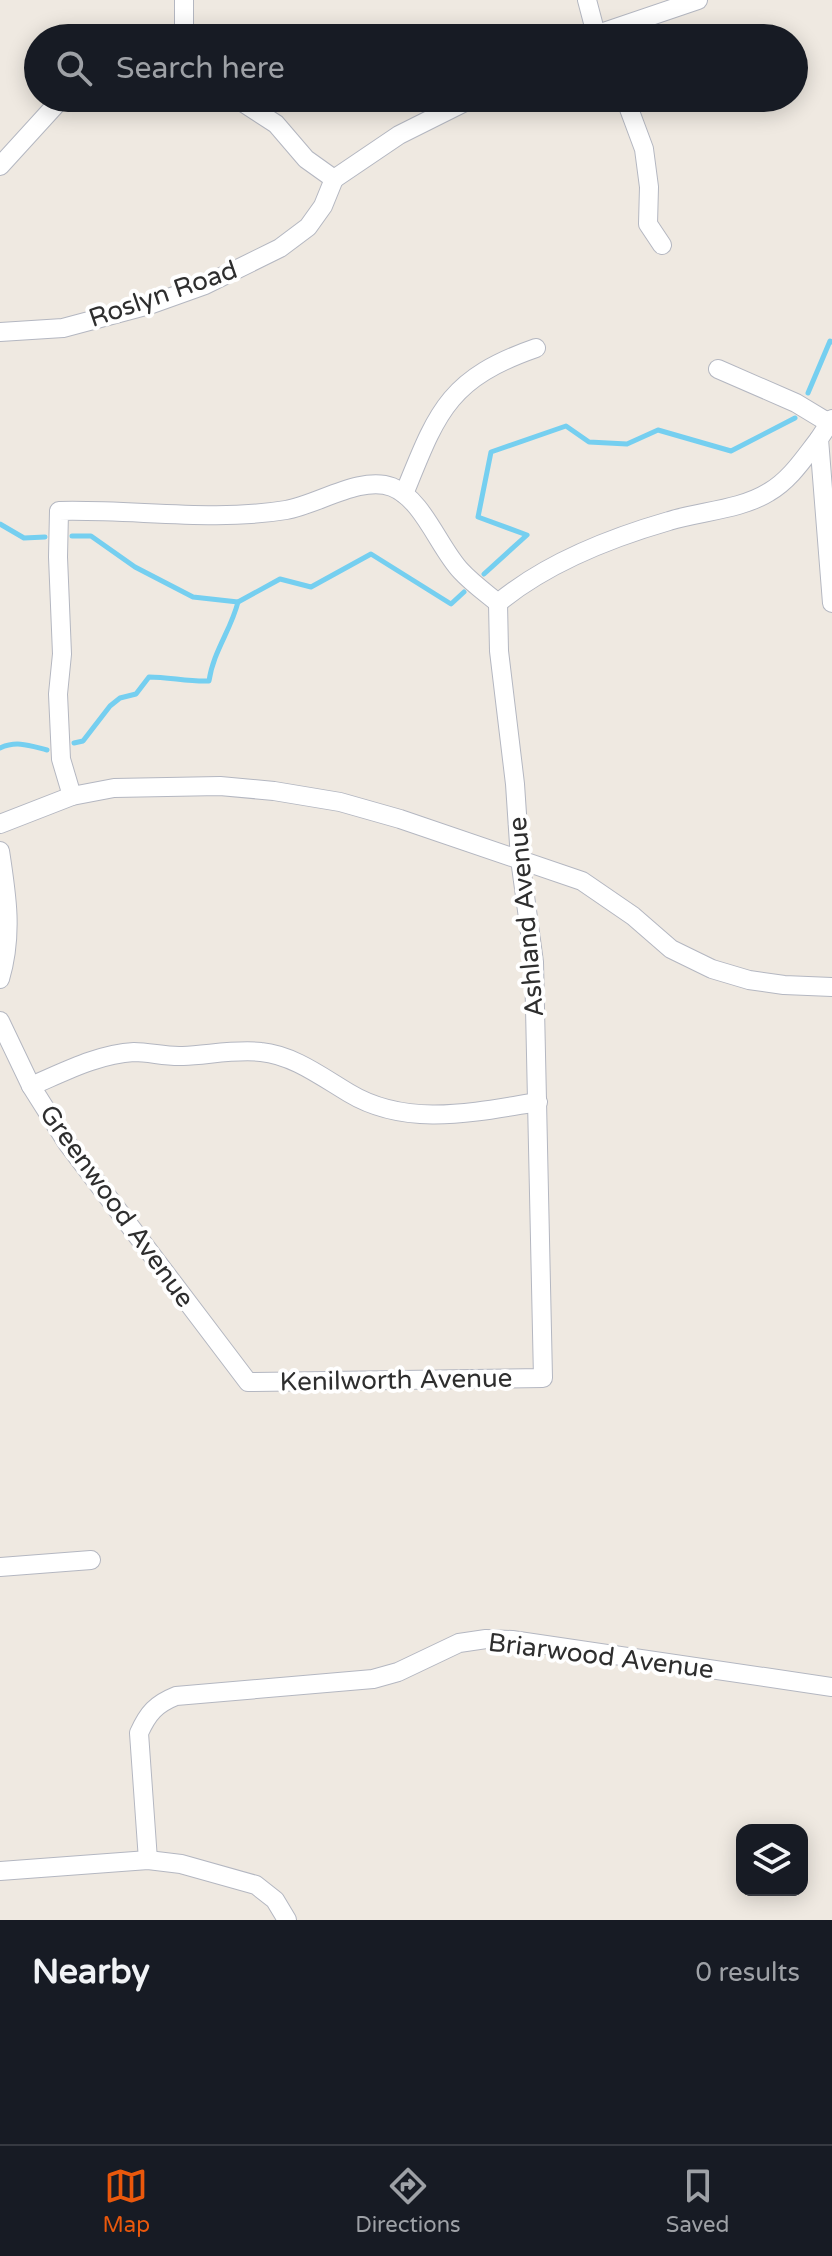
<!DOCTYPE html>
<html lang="en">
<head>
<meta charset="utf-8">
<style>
  :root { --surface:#171b24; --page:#20242c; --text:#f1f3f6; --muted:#9ea1a6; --line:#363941; --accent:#ea580c }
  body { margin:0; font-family:"Varela Round",sans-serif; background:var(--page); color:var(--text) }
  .controls { position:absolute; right:24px; bottom:24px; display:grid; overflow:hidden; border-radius:16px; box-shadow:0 4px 20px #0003 }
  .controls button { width:72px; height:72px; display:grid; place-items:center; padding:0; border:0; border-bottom:2px solid var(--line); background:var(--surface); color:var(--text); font:40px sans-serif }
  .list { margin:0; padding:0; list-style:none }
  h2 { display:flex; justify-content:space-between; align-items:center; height:104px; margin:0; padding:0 32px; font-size:34px }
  h2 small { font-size:26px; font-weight:400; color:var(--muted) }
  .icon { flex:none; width:44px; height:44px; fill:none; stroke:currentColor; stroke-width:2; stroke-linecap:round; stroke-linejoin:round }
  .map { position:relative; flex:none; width:832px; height:1920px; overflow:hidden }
  .search { position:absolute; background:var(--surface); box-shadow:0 4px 20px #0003; left:24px; right:24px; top:24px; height:88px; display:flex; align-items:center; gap:20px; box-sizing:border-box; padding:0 28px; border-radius:44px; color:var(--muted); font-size:30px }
  .sheet { height:224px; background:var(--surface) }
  nav { display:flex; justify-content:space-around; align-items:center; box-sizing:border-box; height:112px; border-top:2px solid var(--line); background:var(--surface); font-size:22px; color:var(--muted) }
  nav a { display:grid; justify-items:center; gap:4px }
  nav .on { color:var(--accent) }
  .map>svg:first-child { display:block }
</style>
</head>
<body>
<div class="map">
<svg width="832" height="1920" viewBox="0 0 832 1920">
  <rect width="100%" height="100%" fill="#efe9e1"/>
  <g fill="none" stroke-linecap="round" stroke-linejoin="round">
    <g stroke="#75cff0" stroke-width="5">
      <path d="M808,393L830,341L832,342"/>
      <path d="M0,524L24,538L45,537"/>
      <path d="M72,536H91L135,567L193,597L238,602L280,579L311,587L371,554L451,604L464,592"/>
      <path d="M484,574L527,535L478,517L491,452L566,426L589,442L627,444L658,430L731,451L795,418"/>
      <path d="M74,743L83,741L110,706L120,698L136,694L149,677C169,677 189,682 209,681C213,652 231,630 238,602"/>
      <path d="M0,748C17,740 31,746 47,750"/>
    </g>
    <g stroke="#b4b7c1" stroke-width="20">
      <g id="minor">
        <path d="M587,0L597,38"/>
        <path d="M184,38V0"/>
        <path d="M586,38L698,0"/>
        <path d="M236,98L276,124L306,159L334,179L399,135L473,98"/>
        <path d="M625,98L644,149L649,187L648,224L662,245"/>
        <path d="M0,166L62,98"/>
        <path d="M0,332L63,328L149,305L205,285L280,248L308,227L323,206L334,179"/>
        <path d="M718,369L796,403L829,423"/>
        <path d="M832,419L819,439L832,603"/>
        <path d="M404,494C437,413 447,379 536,348"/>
        <path d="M498,603C545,564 610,538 669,521C701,511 740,510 769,492C790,480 804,458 819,439"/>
        <path d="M72,796L61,759L58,694L62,654L58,557L59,511C133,509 214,522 286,510C317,505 361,475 392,487C423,499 439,548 461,571C472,583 486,593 498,603"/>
        <path d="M0,824L72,796L114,788L220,786L274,791L340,802L400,819L582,881L633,916L671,949L712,969L749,980L784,985L832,987"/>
        <path d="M0,851C7,896 13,935 0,979"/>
        <path d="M0,1021L31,1086L67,1143L248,1382L543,1378L534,962L520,859L515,784L499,651L498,603"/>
        <path d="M31,1086C64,1072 98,1054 134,1052C150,1052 166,1057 183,1056C208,1055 236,1049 261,1052C293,1055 322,1077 349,1093C407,1128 475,1112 538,1102"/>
        <path d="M0,1567L91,1560"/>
        <path d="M148,1860L139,1733C148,1713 156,1704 176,1696L373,1679L398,1672L459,1643L486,1639L512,1640L832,1687"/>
        <path d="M0,1871L148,1860L181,1864L256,1885L275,1900L287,1920"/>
      </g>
    </g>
    <use href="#minor" stroke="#fff" stroke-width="18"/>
  </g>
  <g text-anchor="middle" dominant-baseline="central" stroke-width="8" stroke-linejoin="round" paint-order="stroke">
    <g font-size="26" fill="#2e2e2e" stroke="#fff">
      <text transform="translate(163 294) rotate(-19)">Roslyn Road</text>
      <text transform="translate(526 917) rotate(-95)">Ashland Avenue</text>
      <text transform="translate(117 1206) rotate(54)">Greenwood Avenue</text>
      <text transform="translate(396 1380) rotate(-1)">Kenilworth Avenue</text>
      <text transform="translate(601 1656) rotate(7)">Briarwood Avenue</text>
    </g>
  </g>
</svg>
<div class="controls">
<button><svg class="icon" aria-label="layers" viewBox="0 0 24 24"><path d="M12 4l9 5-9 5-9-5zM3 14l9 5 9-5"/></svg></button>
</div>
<div class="search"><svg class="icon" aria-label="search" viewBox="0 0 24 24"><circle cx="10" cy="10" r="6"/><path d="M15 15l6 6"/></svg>Search here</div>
</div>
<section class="sheet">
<h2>Nearby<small>0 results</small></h2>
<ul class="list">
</ul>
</section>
<nav>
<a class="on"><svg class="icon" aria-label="map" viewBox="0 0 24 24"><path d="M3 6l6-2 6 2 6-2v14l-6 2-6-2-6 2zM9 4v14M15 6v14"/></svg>Map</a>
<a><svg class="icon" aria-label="directions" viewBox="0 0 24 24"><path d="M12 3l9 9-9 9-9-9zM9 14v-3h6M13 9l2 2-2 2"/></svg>Directions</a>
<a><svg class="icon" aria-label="saved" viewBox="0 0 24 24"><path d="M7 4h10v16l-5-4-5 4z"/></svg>Saved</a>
</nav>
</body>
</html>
